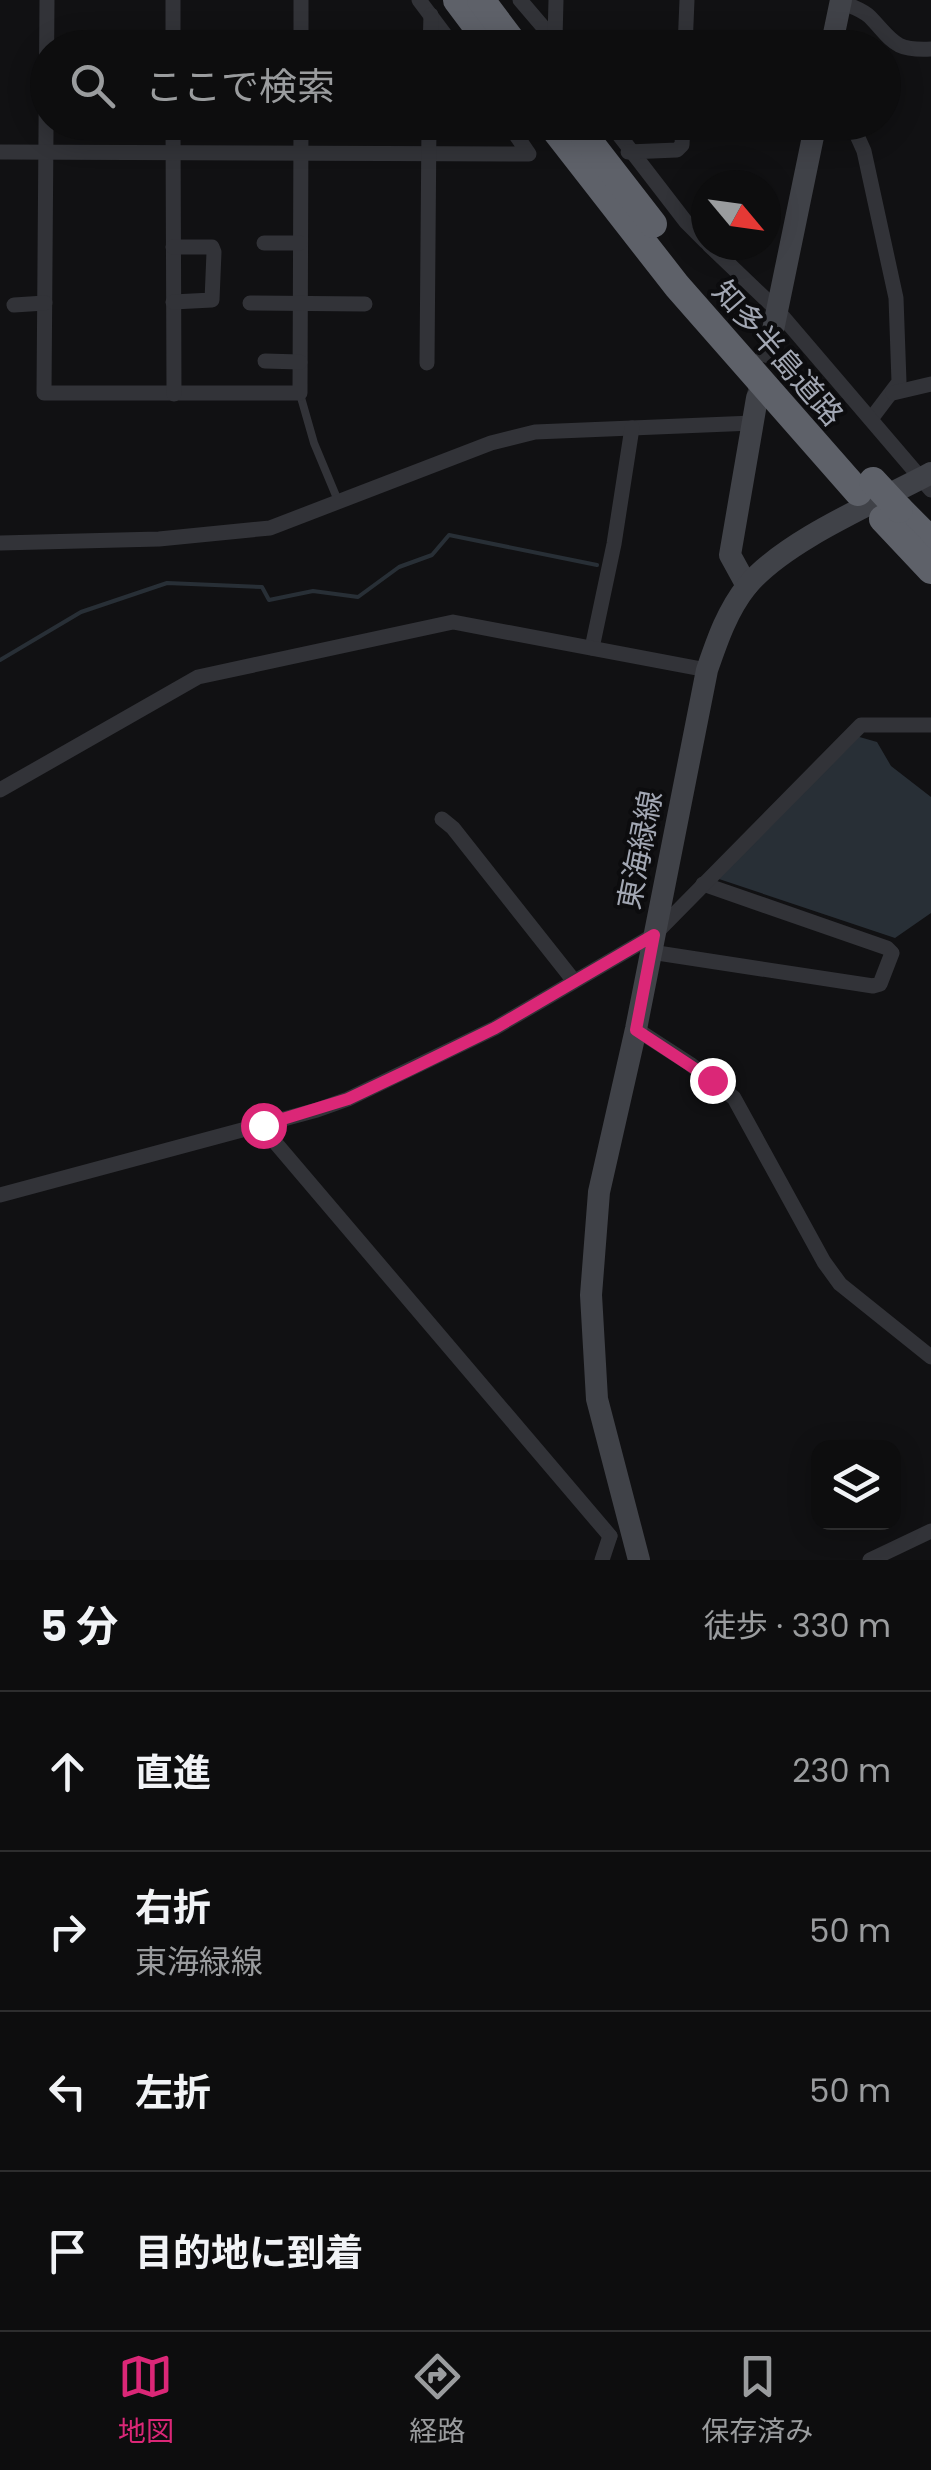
<!DOCTYPE html>
<html lang="ja">
<head>
<meta charset="utf-8">
<style>
  :root { --surface:#0d0d0e; --page:#161617; --text:#f1f3f6; --muted:#9a9c9e; --line:#2d2d2e; --accent:#db2777 }
  body { margin:0; font-family:Poppins,"Noto Sans JP",sans-serif; background:var(--page); color:var(--text) }
  .controls { position:absolute; right:30px; bottom:30px; display:grid; overflow:hidden; border-radius:20px; box-shadow:0 5px 25px #0003 }
  .controls button { width:90px; height:90px; display:grid; place-items:center; padding:0; border:0; border-bottom:2px solid var(--line); background:var(--surface); color:var(--text); font:50px sans-serif }
  .compass { position:absolute; left:691px; top:170px; width:90px; height:90px; border-radius:50%; background:var(--surface); box-shadow:0 5px 25px #0003; rotate:119deg }
  .stop { position:absolute; width:30px; height:30px; margin:-22px; border:8px solid #db2777; border-radius:50%; background:#fff }
  .stop.end { background:#db2777; border-color:#fff; box-shadow:0 2px 10px #0008 }
  .list { margin:0; padding:0; list-style:none }
  h2 { display:flex; justify-content:space-between; align-items:center; height:130px; margin:0; padding:0 40px; font-size:42px }
  h2 small { font-size:32px; font-weight:400; color:var(--muted) }
  .list li { display:grid; grid-template-columns:65px 1fr auto; gap:30px; align-items:center; box-sizing:border-box; height:160px; padding:0 40px; border-top:2px solid var(--line) }
  .list b { display:block; font-size:38px; white-space:nowrap }
  .list p { margin:0; font-size:32px; white-space:nowrap; color:var(--muted) }
  .list em { font-size:32px; font-style:normal; color:var(--muted) }
  .icon { flex:none; width:55px; height:55px; fill:none; stroke:currentColor; stroke-width:2; stroke-linecap:round; stroke-linejoin:round }
  .map { position:relative; flex:none; width:931px; height:1560px; overflow:hidden }
  .search { position:absolute; background:var(--surface); box-shadow:0 5px 25px #0003; left:30px; right:30px; top:30px; height:110px; display:flex; align-items:center; gap:25px; box-sizing:border-box; padding:0 35px; border-radius:55px; color:var(--muted); font-size:38px }
  .sheet { height:770px; background:var(--surface) }
  nav { display:flex; justify-content:space-around; align-items:center; box-sizing:border-box; height:140px; border-top:2px solid var(--line); background:var(--surface); font-size:28px; color:var(--muted) }
  nav a { display:grid; justify-items:center; gap:5px }
  nav .on { color:var(--accent) }
  .map>svg:first-child { display:block }
</style>
</head>
<body>
<div class="map">
<svg width="931" height="1560" viewBox="0 0 931 1560">
  <rect width="100%" height="100%" fill="#111113"/>
  <path fill="#282f36" d="M856,736L877,742L891,766L931,797V913L895,938L716,878Z"/>
  <g fill="none" stroke-linecap="round" stroke-linejoin="round">
    <path stroke="#282f36" stroke-width="4" d="M0,660L81,612L167,583L262,587L269,600L313,591L358,597L399,567L432,555L449,535L597,565"/>
    <path stroke="#2e2f33" stroke-width="22" stroke-dasharray="22 11" stroke-linecap="butt" d="M758,395L772,335"/>
    <path stroke="#323338" stroke-width="8" d="M300,394L314,443L339,503"/>
    <g stroke="#323338" stroke-width="15">
      <path d="M47,0L44,393H300L301,122"/>
      <path d="M419,0L455,48"/>
      <path d="M520,0L561,48"/>
      <path d="M841,2C850,6 862,9 870,17C893,41 894,51 931,49"/>
      <path d="M555,39L556,0"/>
      <path d="M173,48V0"/>
      <path d="M301,48V0"/>
      <path d="M430,48L431,15"/>
      <path d="M685,48L687,0"/>
      <path d="M173,122L174,394"/>
      <path d="M609,122L686,222L706,242"/>
      <path d="M851,122L864,151L896,298L899,382L871,419"/>
      <path d="M0,152L529,154L507,122"/>
      <path d="M628,152L677,150L682,145L683,122"/>
      <path d="M264,243H300"/>
      <path d="M709,245L777,310L931,490"/>
      <path d="M173,247H212L214,252L212,300L173,302"/>
      <path d="M250,303L365,304"/>
      <path d="M14,305L45,303"/>
      <path d="M265,361L300,362"/>
      <path d="M427,363L429,122"/>
      <path d="M893,393L931,384"/>
      <path d="M0,543L159,539L270,528L491,443L535,432L753,423"/>
      <path d="M592,648L614,544L632,428"/>
      <path d="M0,790L198,677L453,622L707,670"/>
      <path d="M442,819L453,828L574,981"/>
      <path d="M651,952L873,986L880,984L892,953L887,948L703,884"/>
      <path d="M636,1029L690,1064L734,1098L824,1262L840,1284L931,1357"/>
      <path d="M264,1124L268,1134L610,1536"/>
      <path d="M0,1195L317,1110L348,1099L495,1028L654,935L861,725H931"/>
      <path d="M602,1560L610,1536"/>
      <path d="M870,1560L931,1531"/>
    </g>
    <g stroke="#404248" stroke-width="22">
      <path d="M831,48L841,0"/>
      <path d="M772,335L816,122"/>
      <path d="M747,586L730,555L757,398"/>
      <path d="M639,1560L597,1399L591,1295L599,1192L636,1029L707,670C717,641 727,611 747,586C785,540 877,502 931,473"/>
    </g>
    <g stroke="#5e6169" stroke-width="28">
      <path d="M457,0L493,48"/>
      <path d="M481,0L517,48"/>
      <path d="M549,122L677,286L858,492"/>
      <path d="M574,122L653,224"/>
      <path d="M899,509L931,541"/>
      <path d="M883,519L931,570"/>
    </g>
    <path stroke="#5e6169" stroke-width="28" d="M873,481L899,509"/>
  </g>
  <g fill="none" stroke-linecap="round" stroke-linejoin="round">
    <path stroke="#db2777" stroke-width="12" d="M263,1125L348,1099L407,1071L495,1028L654,935L636,1030L712,1080"/>
  </g>
  <g text-anchor="middle" dominant-baseline="central" stroke-width="8" stroke-linejoin="round" paint-order="stroke">
    <g font-size="30" fill="#a2a7b3" stroke="#0c0c0e">
      <text transform="translate(778 353) rotate(49)">知多半島道路</text>
      <text transform="translate(640 850) rotate(-79)">東海緑線</text>
    </g>
  </g>
</svg>
<div class="controls">
<button><svg class="icon" aria-label="layers" viewBox="0 0 24 24"><path d="M12 4l9 5-9 5-9-5zM3 14l9 5 9-5"/></svg></button>
</div>
<svg class="compass" viewBox="-18 -18 36 36"><path d="M0-13l5 13h-10z" fill="#e53935"/><path d="M0 13l5-13h-10z" fill="#9a9c9e"/></svg>
<div class="stop" style="left:263px;top:1125px"></div>
<div class="stop end" style="left:712px;top:1080px"></div>
<div class="search"><svg class="icon" aria-label="search" viewBox="0 0 24 24"><circle cx="10" cy="10" r="6"/><path d="M15 15l6 6"/></svg>ここで検索</div>
</div>
<section class="sheet">
<h2>5 分<small>徒歩 · 330 m</small></h2>
<ul class="list">
<li><svg class="icon" aria-label="ahead" viewBox="0 0 24 24"><path d="M12 20V5M6 11l6-6 6 6"/></svg><div><b>直進</b></div><em>230 m</em></li>
<li><svg class="icon" aria-label="right" viewBox="0 0 24 24"><path d="M7 20v-9h11M14 6l5 5-5 5"/></svg><div><b>右折</b><p>東海緑線</p></div><em>50 m</em></li>
<li><svg class="icon" aria-label="left" viewBox="0 0 24 24"><path d="M17 20v-9H6M10 6l-5 5 5 5"/></svg><div><b>左折</b></div><em>50 m</em></li>
<li><svg class="icon" aria-label="arrive" viewBox="0 0 24 24"><path d="M6 21V4h12l-3 4 3 4H6"/></svg><div><b>目的地に到着</b></div></li>
</ul>
</section>
<nav>
<a class="on"><svg class="icon" aria-label="map" viewBox="0 0 24 24"><path d="M3 6l6-2 6 2 6-2v14l-6 2-6-2-6 2zM9 4v14M15 6v14"/></svg>地図</a>
<a><svg class="icon" aria-label="directions" viewBox="0 0 24 24"><path d="M12 3l9 9-9 9-9-9zM9 14v-3h6M13 9l2 2-2 2"/></svg>経路</a>
<a><svg class="icon" aria-label="saved" viewBox="0 0 24 24"><path d="M7 4h10v16l-5-4-5 4z"/></svg>保存済み</a>
</nav>
</body>
</html>
